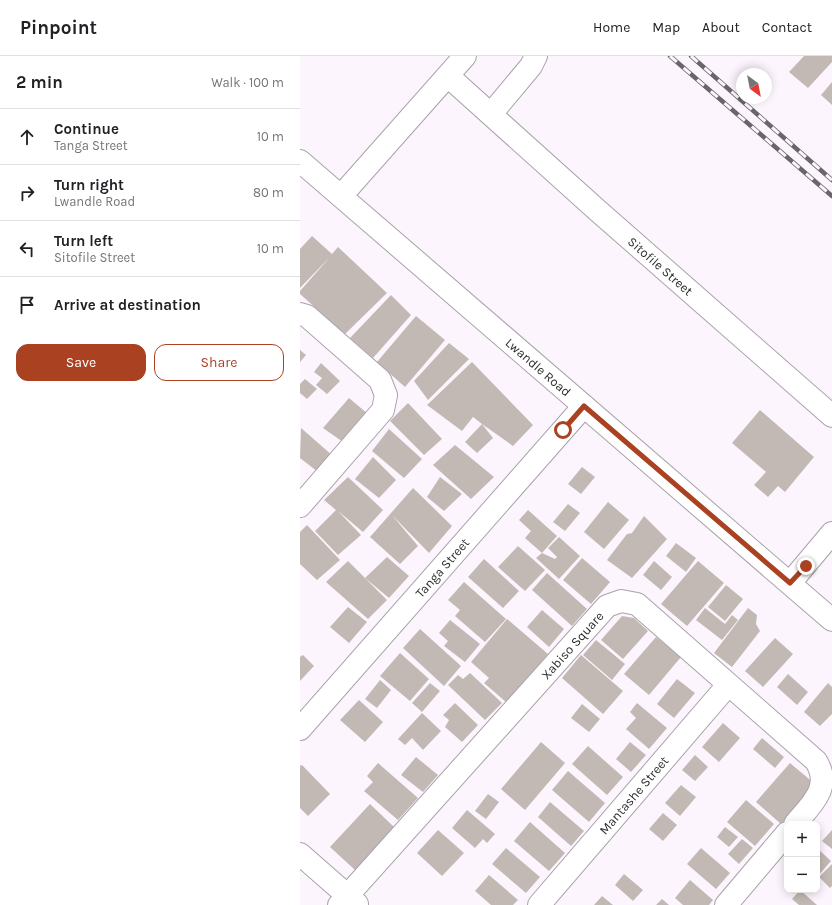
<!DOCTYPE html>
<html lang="en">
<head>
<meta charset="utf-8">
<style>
  :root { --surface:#fff; --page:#f6f6f6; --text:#202124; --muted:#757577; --line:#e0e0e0; --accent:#aa4222 }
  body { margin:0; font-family:Karla,sans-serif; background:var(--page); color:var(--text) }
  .controls { position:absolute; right:12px; bottom:12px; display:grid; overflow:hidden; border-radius:8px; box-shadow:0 2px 10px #0003 }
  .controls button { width:36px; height:36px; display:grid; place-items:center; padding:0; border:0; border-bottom:1px solid var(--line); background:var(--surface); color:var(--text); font:20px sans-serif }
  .compass { position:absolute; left:436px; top:12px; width:36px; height:36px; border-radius:50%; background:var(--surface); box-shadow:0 2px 10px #0003; rotate:148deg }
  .stop { position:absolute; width:12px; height:12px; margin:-9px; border:3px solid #aa4222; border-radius:50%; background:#fff }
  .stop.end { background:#aa4222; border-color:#fff; box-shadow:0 1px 4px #0008 }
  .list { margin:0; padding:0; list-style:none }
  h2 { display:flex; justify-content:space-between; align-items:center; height:52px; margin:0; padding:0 16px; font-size:17px }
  h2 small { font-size:13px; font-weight:400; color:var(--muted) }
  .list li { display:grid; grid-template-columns:26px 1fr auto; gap:12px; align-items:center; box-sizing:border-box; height:56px; padding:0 16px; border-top:1px solid var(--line) }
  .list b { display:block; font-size:15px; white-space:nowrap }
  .list p { margin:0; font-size:13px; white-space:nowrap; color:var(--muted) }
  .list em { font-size:13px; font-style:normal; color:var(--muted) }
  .actions { display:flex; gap:8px; padding:12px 16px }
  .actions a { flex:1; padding:9px 0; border:1px solid var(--accent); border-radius:12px; text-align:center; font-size:14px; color:var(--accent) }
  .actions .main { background:var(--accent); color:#fff }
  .icon { flex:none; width:22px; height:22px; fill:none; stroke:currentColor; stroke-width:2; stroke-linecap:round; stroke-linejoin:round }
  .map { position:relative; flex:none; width:532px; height:849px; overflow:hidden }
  header { display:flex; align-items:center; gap:24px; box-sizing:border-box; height:56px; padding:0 20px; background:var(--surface); border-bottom:1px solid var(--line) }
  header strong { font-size:19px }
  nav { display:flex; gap:22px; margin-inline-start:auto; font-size:14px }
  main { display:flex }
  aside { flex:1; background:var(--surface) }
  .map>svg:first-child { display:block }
</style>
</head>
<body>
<header>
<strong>Pinpoint</strong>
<nav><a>Home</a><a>Map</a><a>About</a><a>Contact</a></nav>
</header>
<main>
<aside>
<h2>2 min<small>Walk · 100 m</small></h2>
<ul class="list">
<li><svg class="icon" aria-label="ahead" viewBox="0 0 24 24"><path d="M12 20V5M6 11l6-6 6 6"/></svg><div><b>Continue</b><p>Tanga Street</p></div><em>10 m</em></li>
<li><svg class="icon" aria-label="right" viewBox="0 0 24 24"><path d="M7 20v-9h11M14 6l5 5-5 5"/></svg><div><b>Turn right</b><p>Lwandle Road</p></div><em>80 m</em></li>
<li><svg class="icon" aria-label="left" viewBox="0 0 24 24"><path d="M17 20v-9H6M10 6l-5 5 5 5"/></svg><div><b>Turn left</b><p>Sitofile Street</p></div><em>10 m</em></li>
<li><svg class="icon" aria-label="arrive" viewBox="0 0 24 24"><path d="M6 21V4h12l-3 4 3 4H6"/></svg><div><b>Arrive at destination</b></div></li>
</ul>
<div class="actions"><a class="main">Save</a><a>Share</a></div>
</aside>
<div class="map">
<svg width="532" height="849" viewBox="0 0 532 849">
  <rect width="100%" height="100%" fill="#fcf5fd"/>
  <g fill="#c3b9b4">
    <path d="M504,0H532V6L508,32L489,16Z"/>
    <path d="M532,26V49L521,39Z"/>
    <path d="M12,180L32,198L38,191L87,237L45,278L0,238V235L30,201L0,232V193Z"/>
    <path d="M91,239L111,259L73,302L50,282Z"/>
    <path d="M116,260L145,284L105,331L77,306Z"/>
    <path d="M149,287L169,303L128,344L114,325Z"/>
    <path d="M0,294L6,299L0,306Z"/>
    <path d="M172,306L233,369L213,390L182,368L193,382L177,397L165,386L182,368L173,361L162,375L127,349Z"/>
    <path d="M21,307L40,325L27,338L16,329L22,322L14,316Z"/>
    <path d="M5,323L17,333L7,343L0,337V328Z"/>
    <path d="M49,342L68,358L43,386L23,372Z"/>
    <path d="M108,347L142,383L124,399L90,365Z"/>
    <path d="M460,354L514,401L485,436L478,430L468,441L454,429L466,416L432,387Z"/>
    <path d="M1,372L33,400L18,416L0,402Z"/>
    <path d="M89,373L122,403L104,422L72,395Z"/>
    <path d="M155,389L194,421L171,443L133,409Z"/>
    <path d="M73,401L96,424L79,442L55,423Z"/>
    <path d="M282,411L295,421L281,438L268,428Z"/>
    <path d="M48,421L83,454L63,476L38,455L61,479L38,499L15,475L36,454L24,444Z"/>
    <path d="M140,421L162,438L144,455L127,441Z"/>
    <path d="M113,432L152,470L129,497L92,459L118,490L100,508L70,481Z"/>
    <path d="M308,446L329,464L304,493L284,476Z"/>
    <path d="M268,448L280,457L265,475L253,466Z"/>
    <path d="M228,454L257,480L242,497L225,482L231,475L219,464Z"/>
    <path d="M344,460L367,483L332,522L307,504L327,478L332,477Z"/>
    <path d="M7,469L40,504L17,524L0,508V476Z"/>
    <path d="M259,481L280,500L259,523L236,502L242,497L255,503L257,501L248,492Z"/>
    <path d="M376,487L396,502L386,516L366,500Z"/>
    <path d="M218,490L245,514L225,535L198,511Z"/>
    <path d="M87,501L109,520L89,542L65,522Z"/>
    <path d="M282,502L310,526L291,548L263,524Z"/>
    <path d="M184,503L219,535L203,552L168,521Z"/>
    <path d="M48,505L87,544L68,563L26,526Z"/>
    <path d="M354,505L372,521L361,534L343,519Z"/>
    <path d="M398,505L424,527L387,570L361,548Z"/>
    <path d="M247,517L287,553L272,570L232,534Z"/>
    <path d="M164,526L206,563L185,586L155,560L160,554L148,544Z"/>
    <path d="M426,529L443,543L425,565L408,551Z"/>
    <path d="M48,551L67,566L49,587L30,571Z"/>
    <path d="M405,552L425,568L432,559L438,564L422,584L396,564Z"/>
    <path d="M448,552L457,559L456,568L460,575L432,611L414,597Z"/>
    <path d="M242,554L264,573L249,591L227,571Z"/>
    <path d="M322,560L334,562L348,575L323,603L301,584Z"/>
    <path d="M207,563L248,598L206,646L184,627L189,622L171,606Z"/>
    <path d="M150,564L180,588L165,606L144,590L148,585L139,577Z"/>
    <path d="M120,573L161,610L144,630L103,592Z"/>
    <path d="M356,581L381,601L349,639L324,618Z"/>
    <path d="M475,582L493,598L463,631L445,615Z"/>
    <path d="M296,584L325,608L312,624L283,599Z"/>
    <path d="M100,597L129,623L110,645L80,620Z"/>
    <path d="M3,599L14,610L0,625V601Z"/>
    <path d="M281,599L323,635L303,658L262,622Z"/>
    <path d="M170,617L202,647L185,664L148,629L158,619L163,623Z"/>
    <path d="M488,618L508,636L497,649L477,631Z"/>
    <path d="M377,623L395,637L374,662L357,648Z"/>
    <path d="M80,624L91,634L77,652L65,643Z"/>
    <path d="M130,627L140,635L122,656L112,647Z"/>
    <path d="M528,627L532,631V658L520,670L504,656Z"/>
    <path d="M59,644L83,666L65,686L40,664Z"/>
    <path d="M155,647L178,669L162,686L145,671L149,664L143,659Z"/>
    <path d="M337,647L367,672L349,693L326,673L336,662L330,656Z"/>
    <path d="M282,648L300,663L289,676L271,662Z"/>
    <path d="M122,657L141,675L123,694L112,682L105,689L98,683Z"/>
    <path d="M423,667L440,682L419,706L402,691Z"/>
    <path d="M462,682L484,701L475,712L453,693Z"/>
    <path d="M241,686L265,707L225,754L201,733Z"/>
    <path d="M330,686L346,699L331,716L316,703Z"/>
    <path d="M288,690L323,721L307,739L272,708Z"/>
    <path d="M395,699L408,711L395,725L382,714Z"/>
    <path d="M116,701L138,719L123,736L101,719Z"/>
    <path d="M78,707L118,742L98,764L64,735L73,726L67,720Z"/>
    <path d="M490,707L515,728L481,768L456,746Z"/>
    <path d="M2,709L30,738L8,760L0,752V710Z"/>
    <path d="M268,715L305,747L289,766L252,734Z"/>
    <path d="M381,729L396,741L380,760L365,747Z"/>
    <path d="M188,738L199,746L186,763L175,755Z"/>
    <path d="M446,744L474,768L455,790L427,766Z"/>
    <path d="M250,746L284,775L271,790L238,761Z"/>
    <path d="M70,748L94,771L55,814L30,791Z"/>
    <path d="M167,754L195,778L187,787L183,783L175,792L152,772Z"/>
    <path d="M363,757L377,769L363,785L349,773Z"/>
    <path d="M230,766L265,797L249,815L214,785Z"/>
    <path d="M425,771L438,781L429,791L417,781Z"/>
    <path d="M138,774L164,797L142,820L117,797Z"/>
    <path d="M532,774V793L522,785Z"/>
    <path d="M442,783L453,792L439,808L428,798Z"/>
    <path d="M206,792L240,821L226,837L192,808Z"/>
    <path d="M401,792L430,817L416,833L387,808Z"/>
    <path d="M517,792L531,805L517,821Z"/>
    <path d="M532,808V830L530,832L519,821Z"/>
    <path d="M324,818L343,834L333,845L315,829Z"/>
    <path d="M189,819L218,844L213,849H191L175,835Z"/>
    <path d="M390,824L413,844L409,849H383L375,842Z"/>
    <path d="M500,834L517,849H499L492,843Z"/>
    <path d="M302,840L313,849H294Z"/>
    <path d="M362,843L369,849H356Z"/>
  </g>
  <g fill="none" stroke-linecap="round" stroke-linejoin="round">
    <g stroke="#a9a2aa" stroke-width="24">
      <g id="minor">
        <path id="s1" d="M148,20L297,154L532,360"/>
        <path d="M191,58L231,10L236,0"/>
        <path d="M41,140L165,0"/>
        <path d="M0,258L7,260L80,324L86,339L83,354L0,450"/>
        <path d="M490,527L532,477"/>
        <path id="s2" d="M0,673L284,350"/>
        <path d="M0,798L57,848"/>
        <path id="s3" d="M39,849L307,550L321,545L337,548L516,705C532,731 512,748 495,768"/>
        <path id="s4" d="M239,849L428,629"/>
        <path d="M426,849L487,777"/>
      </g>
    </g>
    <g stroke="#a9a2aa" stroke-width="24">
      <g id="tertiary">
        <path id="s5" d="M0,105L532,564"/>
      </g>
    </g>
    <use href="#minor" stroke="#fff" stroke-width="22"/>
    <use href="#tertiary" stroke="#fff" stroke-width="22"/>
    <g stroke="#69666a" stroke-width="4.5">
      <g id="rail">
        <path d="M370,0L532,140"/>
        <path d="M391,0L532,124"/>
      </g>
    </g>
    <use href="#rail" stroke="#fcf5fd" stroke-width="3" stroke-dasharray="9" stroke-linecap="butt"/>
  </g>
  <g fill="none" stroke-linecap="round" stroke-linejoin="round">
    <path stroke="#aa4222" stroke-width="5" d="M263,374L284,350L490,527L506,510"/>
  </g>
  <g text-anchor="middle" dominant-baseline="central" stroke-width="3" stroke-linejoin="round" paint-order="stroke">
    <g font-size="13" fill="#2f2d30" stroke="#fcf5fd">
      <text stroke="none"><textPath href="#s1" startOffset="285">Sitofile Street</textPath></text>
      <text stroke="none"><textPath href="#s5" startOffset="315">Lwandle Road</textPath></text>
      <text stroke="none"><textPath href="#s2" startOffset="215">Tanga Street</textPath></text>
      <text stroke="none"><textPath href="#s3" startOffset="349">Xabiso Square</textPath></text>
      <text stroke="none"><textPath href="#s4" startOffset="145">Mantashe Street</textPath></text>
    </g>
  </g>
</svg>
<div class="controls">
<button>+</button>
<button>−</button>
</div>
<svg class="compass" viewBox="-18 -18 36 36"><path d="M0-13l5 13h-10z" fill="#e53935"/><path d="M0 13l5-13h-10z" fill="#757577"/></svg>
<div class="stop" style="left:263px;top:374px"></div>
<div class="stop end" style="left:506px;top:510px"></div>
</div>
</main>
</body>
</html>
